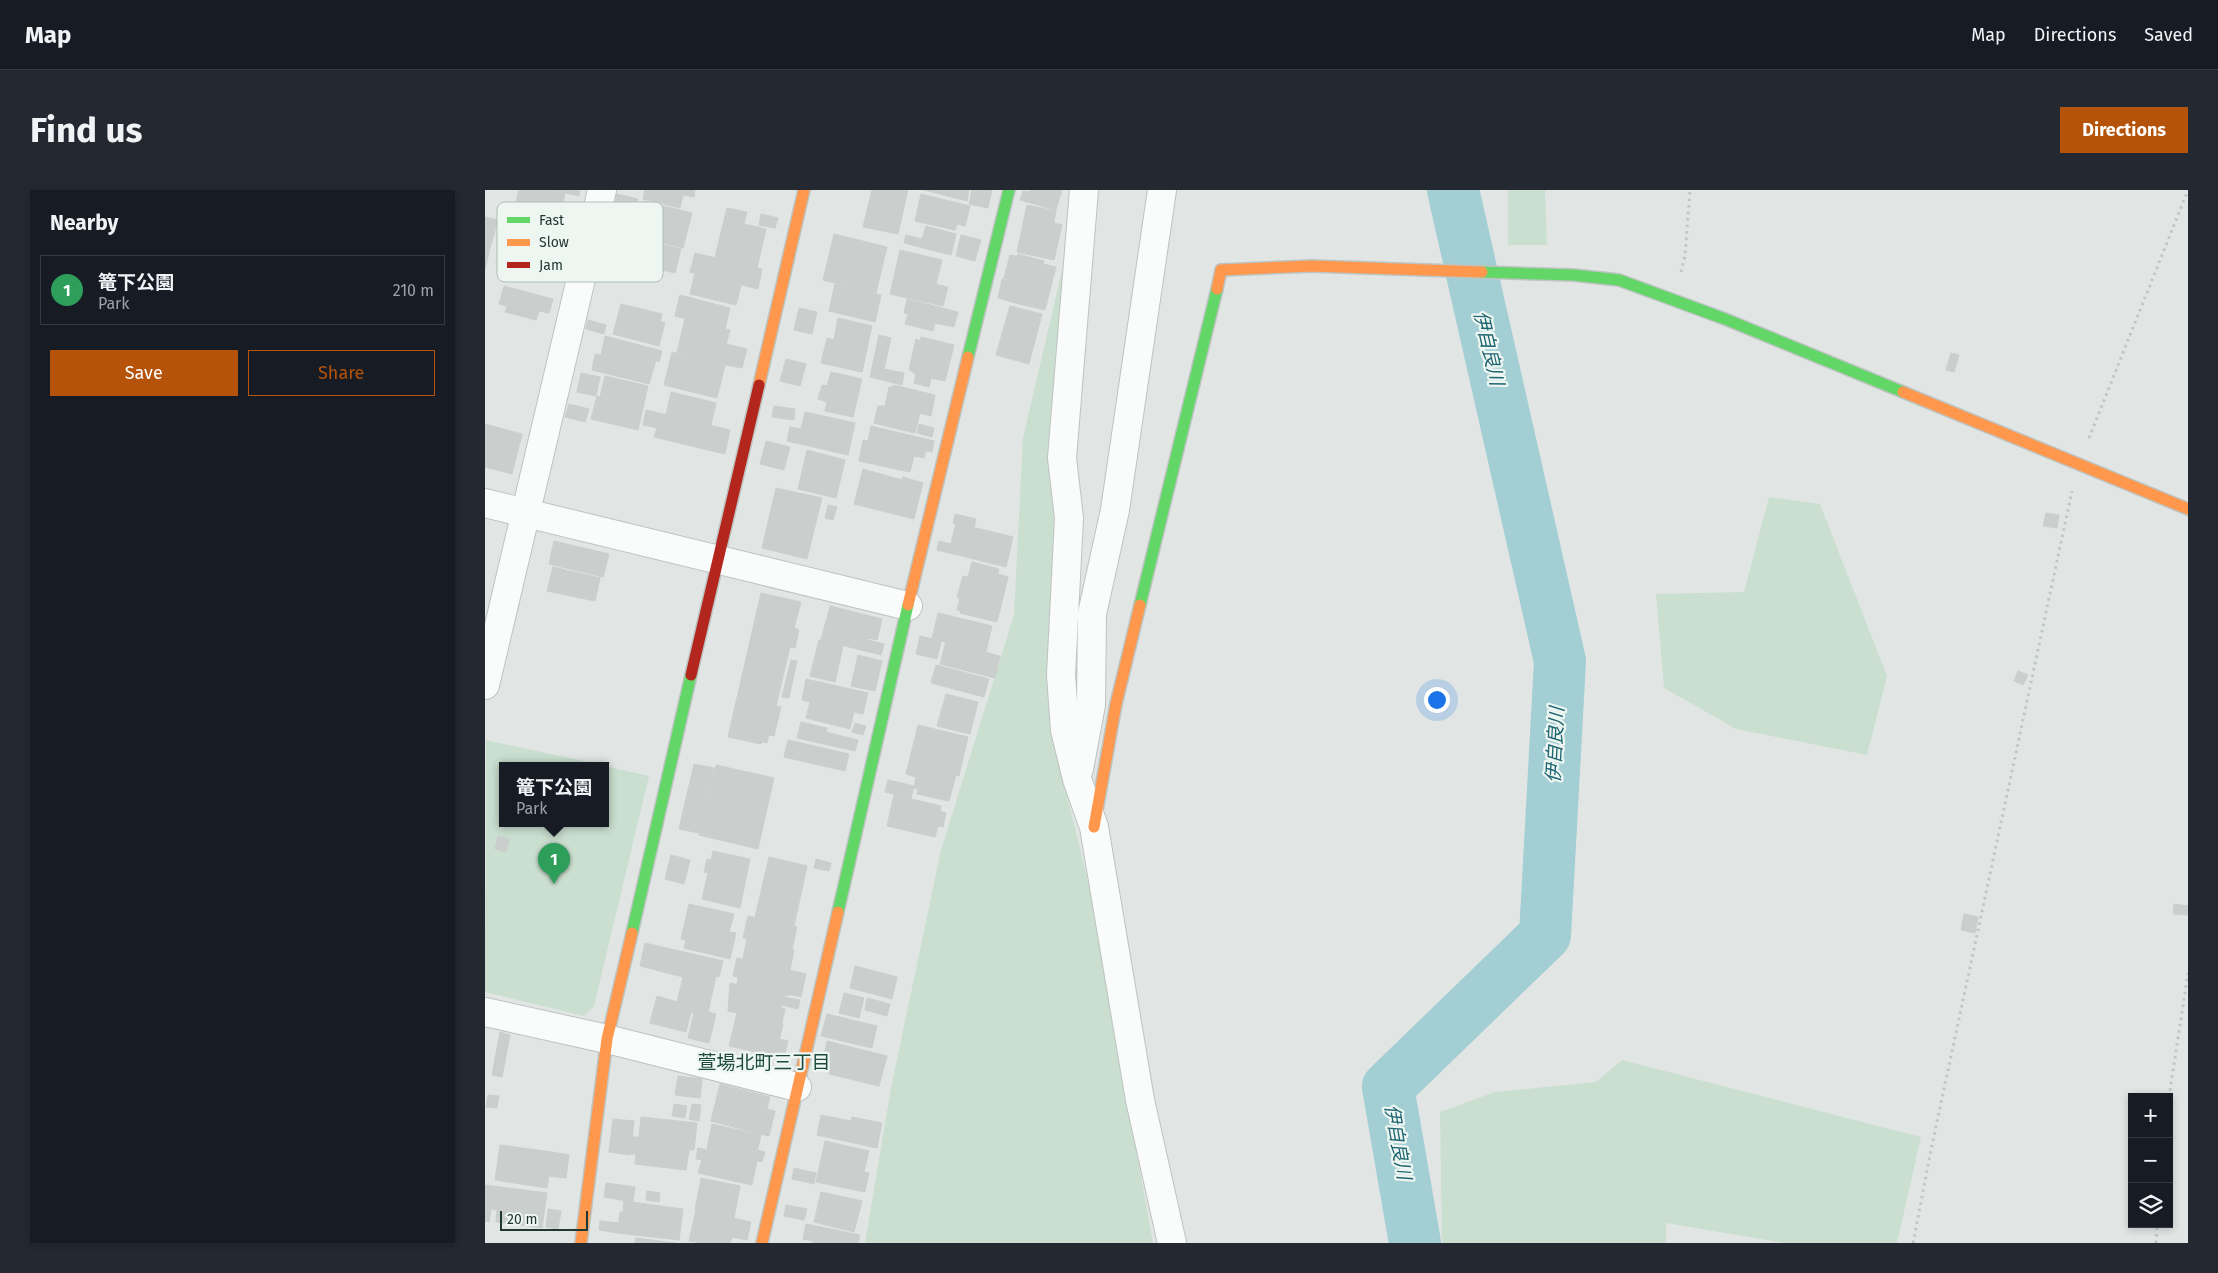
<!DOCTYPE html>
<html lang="en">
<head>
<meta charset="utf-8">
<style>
  :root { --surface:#171b24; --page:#242831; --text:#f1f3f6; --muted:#9ea1a6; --line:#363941; --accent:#b45309 }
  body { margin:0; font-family:"Fira Sans","Noto Sans JP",sans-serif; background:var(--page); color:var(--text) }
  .controls { position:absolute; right:15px; bottom:15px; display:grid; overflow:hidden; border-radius:0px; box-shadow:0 2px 8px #0003 }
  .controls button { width:45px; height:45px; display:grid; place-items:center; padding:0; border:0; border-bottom:1px solid var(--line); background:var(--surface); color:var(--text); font:25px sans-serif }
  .scale { position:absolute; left:15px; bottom:12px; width:88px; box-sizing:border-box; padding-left:5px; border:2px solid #203831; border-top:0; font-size:14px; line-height:18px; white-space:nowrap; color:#203831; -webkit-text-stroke:4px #eef6f2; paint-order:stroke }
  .you { position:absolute; left:951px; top:509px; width:18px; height:18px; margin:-12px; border:4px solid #fff; border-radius:50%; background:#1a73e8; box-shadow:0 0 0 8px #1a73e833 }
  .badge { display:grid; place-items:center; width:32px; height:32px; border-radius:50%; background:var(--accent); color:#fff; font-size:16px; font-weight:700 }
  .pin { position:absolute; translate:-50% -41px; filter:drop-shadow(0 1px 2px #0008) }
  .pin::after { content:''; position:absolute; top:26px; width:18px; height:15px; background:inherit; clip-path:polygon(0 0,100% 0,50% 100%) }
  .popup { position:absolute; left:14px; top:572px; width:110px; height:65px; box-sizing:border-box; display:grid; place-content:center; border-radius:0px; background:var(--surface); filter:drop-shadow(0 1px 4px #0005); font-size:16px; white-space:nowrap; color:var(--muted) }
  .popup b { font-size:19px; color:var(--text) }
  .popup::after { content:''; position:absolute; left:50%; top:100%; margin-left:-10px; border:10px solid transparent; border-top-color:var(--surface) }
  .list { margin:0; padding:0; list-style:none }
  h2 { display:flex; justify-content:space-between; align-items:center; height:65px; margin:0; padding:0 20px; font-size:21px }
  h2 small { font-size:16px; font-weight:400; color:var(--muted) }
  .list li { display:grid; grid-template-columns:32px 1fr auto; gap:15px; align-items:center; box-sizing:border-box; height:70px; margin:0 10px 10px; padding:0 10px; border:1px solid var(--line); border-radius:0px }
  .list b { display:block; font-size:19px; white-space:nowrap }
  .list p { margin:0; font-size:16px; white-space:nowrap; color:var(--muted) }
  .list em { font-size:16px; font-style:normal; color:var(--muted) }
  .actions { display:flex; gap:10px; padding:15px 20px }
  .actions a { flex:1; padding:11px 0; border:1px solid var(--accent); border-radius:0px; text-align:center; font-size:18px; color:var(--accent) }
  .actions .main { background:var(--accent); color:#fff }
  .icon { flex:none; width:28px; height:28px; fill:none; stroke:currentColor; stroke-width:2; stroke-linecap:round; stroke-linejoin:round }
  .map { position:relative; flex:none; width:1703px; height:1053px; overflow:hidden; border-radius:0px }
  header { display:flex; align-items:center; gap:30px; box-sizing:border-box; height:70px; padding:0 25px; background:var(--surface); border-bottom:1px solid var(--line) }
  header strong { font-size:24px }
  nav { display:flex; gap:28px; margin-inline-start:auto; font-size:18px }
  .intro { display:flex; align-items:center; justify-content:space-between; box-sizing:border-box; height:120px; padding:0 30px }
  h1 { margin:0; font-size:35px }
  .button { padding:12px 22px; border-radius:0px; background:var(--accent); color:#fff; font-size:18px; font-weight:700 }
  main { display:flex; gap:30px; padding:0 30px }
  aside { flex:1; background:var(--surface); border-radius:0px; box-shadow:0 2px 8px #0003 }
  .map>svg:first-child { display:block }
</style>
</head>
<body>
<header>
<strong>Map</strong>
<nav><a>Map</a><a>Directions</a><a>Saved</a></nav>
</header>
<div class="intro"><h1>Find us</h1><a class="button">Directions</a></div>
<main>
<aside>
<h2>Nearby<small></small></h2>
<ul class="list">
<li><span class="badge" style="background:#2e9e5b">1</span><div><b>篭下公園</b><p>Park</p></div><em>210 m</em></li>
</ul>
<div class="actions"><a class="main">Save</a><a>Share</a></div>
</aside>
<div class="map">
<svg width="1703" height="1053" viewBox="0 0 1703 1053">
  <rect width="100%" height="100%" fill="#e1e6e4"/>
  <g fill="#cadfd0">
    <path d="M1023,0H1060L1062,55H1023Z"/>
    <path d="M578,76L568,272L573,334L566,480V541L603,691L668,1053H380L406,898L456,660L529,425L538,248Z"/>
    <path d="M1284,307L1335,314L1402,486L1382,565L1251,539L1179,498L1171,404L1259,402Z"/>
    <path d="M1,550L117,575H18V633H120V576L164,586L109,816L99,826L0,802Z"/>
    <path d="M1137,870L1436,947L1412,1053H1299L1181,1033V1053H957L955,922L1010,902L1111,892Z"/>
  </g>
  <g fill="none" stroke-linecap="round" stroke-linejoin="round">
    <path stroke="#a2ced4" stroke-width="52" d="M930,1053L903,897L1060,745L1075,471L968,0"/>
  </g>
  <g fill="#cacfcd" stroke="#cacfcd">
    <path d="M34,0H66L80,4L73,32L29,21Z"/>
    <path d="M68,0H95L94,6Z"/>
    <path d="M160,0H210L209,7L198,5L195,18L158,9Z"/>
    <path d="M387,0H423L413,44L378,37Z"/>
    <path d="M439,0H484L482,11Z"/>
    <path d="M487,0H507L503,18L484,14Z"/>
    <path d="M545,0H577L571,20L535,10L538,1L544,2Z"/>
    <path d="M132,4L153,9L151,19L130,15Z"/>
    <path d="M436,4L485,16L480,36L472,34L470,40L430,31Z"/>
    <path d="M158,11L207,23L198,58L145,45L148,29L154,30Z"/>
    <path d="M542,15L571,21L569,33L577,35L569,70L532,62Z"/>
    <path d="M242,18L262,22L259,34L281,39L272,78L230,67Z"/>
    <path d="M28,24L72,35L65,64L21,53Z"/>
    <path d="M276,24L293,28L290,38L274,35Z"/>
    <path d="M0,27L13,30L5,58L0,57Z"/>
    <path d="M441,36L471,44L466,65L419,53L421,45L437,49Z"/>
    <path d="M349,44L402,57L391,103L338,90Z"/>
    <path d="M476,45L496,50L490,71L471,66Z"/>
    <path d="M153,49L196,59L190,83L126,68L128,60L149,65Z"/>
    <path d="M0,57L5,58L0,80Z"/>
    <path d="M415,60L457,70L451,94L463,97L458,116L405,104Z"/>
    <path d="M210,63L277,79L273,99L205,82Z"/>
    <path d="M533,64L559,71L558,74L571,77L560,120L534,114L538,94L519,88L525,65L532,66Z"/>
    <path d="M210,83L256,95L251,115L205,104Z"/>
    <path d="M517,89L538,94L534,114L513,108Z"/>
    <path d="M350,94L396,105L390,132L344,121Z"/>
    <path d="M19,96L68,109L64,123L54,121L51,130L20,122L22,116L14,114Z"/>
    <path d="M195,105L245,118L240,139L190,126Z"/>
    <path d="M422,109L473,122L469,137L450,133L448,141L420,134L423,124L419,123Z"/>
    <path d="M136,114L177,124L175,132H180L174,156L128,144Z"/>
    <path d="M525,116L557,124L544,174L511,165Z"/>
    <path d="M314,118L332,122L327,144L309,140Z"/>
    <path d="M353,128L387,136L377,182L336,173L342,148L349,150Z"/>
    <path d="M200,129L245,140L236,174L192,162Z"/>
    <path d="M103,130L121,135L119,144L101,139Z"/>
    <path d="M394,145L406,148L399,179L419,183L417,195L385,187Z"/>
    <path d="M120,146L177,161L174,172L171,170L164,194L107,180L110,164L116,165Z"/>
    <path d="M436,147L469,155L460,191L446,188L444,197L429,193L431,184L424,180L431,149L435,151Z"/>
    <path d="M241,154L262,159L257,178L236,174Z"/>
    <path d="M187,162L240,175L232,208L179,195Z"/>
    <path d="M1466,163L1474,165L1469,182L1461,180Z"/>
    <path d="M301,169L321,174L315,196L295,191Z"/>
    <path d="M346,182L377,189L368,227L340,221L342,212L333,209L337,195L342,196Z"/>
    <path d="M96,183L115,187L111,206L92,202Z"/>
    <path d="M120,186L163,196L153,240L106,229L112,206L115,207Z"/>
    <path d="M408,195L450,205L446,226L435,223L430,243L389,233L393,216H400L404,197H408Z"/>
    <path d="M186,202L231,213L226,235L181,225Z"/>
    <path d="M84,214L104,219L100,232L80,227Z"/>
    <path d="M289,216L310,219L309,230L287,227Z"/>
    <path d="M161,220L245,240L240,264L169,247L172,238L158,235Z"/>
    <path d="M320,222L370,233L363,265L302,251L305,237L316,239Z"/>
    <path d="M0,234L37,244L27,284L0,277Z"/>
    <path d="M434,234L449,238L447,247L432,243Z"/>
    <path d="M386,236L449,251L447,262L441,261L439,268L429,266L425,282L374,271L378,250L383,251Z"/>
    <path d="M281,251L305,257L299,280L275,274Z"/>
    <path d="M322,260L360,270L351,308L313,299Z"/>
    <path d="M378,279L417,290L409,324L369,314Z"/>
    <path d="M418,287L438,293L429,329L409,324Z"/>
    <path d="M291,298L337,308L322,369L277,358Z"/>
    <path d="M343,315L352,317L348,330L340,328Z"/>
    <path d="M1561,323L1574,325L1572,338L1558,336Z"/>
    <path d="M470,324L491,329L489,338L468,333Z"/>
    <path d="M471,333L528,347L521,377L473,365L476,356L466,353Z"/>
    <path d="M69,351L124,364L118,387L64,374Z"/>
    <path d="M454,351L475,356L472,365L452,360Z"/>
    <path d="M487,372L514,379L513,384L523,387L512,432L475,423L476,421L472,420L475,408L472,407L478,386L483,387Z"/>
    <path d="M68,377L115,388L110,411L62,401Z"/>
    <path d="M276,403L316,412L309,438L314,440L310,458L305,457L291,516L296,517L289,546L284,545L282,553L277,552L276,554L243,547Z"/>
    <path d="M345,416L397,429L392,450L383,448L380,461L336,450Z"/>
    <path d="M453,423L507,436L501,462L447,449Z"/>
    <path d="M435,446L456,451L452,469L431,464Z"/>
    <path d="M334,450L358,456L350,492L325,486Z"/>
    <path d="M383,450L399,454L396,465L380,461Z"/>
    <path d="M461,452L515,466L510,488L455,474Z"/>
    <path d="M373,465L397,471L390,501L366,496Z"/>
    <path d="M306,470L312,471L304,508L297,507Z"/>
    <path d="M451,475L504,489L499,507L446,493Z"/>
    <path d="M1533,481L1543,485L1538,495L1529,491Z"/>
    <path d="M321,489L383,503L378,524L317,510Z"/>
    <path d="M461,504L493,512L485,544L452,536Z"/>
    <path d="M325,512L369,522L365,539L321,528Z"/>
    <path d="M316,532L342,538L341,542L373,550L370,561L312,548Z"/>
    <path d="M370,533L381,536L378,545L367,542Z"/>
    <path d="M433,535L483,547L474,586L471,585L464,611L432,604L433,599L429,598L431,587L421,584Z"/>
    <path d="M303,550L364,564L360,581L299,567Z"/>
    <path d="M209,574L229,578L214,643L194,639Z"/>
    <path d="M231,575L289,588L273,659L214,645Z"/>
    <path d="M403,590L429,596L426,608L400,602Z"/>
    <path d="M409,605L456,616L455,621L461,623L458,637L453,636L450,647L402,636Z"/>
    <path d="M13,646L25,649L21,662L10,659Z"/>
    <path d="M228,661L265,669L255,718L217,709L223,683L219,682L222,669L226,670Z"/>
    <path d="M186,665L205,670L199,694L180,689Z"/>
    <path d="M284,667L322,676L309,736L270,727Z"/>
    <path d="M331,669L346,673L344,681L329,678Z"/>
    <path d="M204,714L249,724L244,742L251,743L245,769L199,758L201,750L196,749Z"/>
    <path d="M1689,714L1703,716V725L1688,724Z"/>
    <path d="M1479,724L1493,727L1490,743L1476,740Z"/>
    <path d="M263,726L312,737L307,759L258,748Z"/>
    <path d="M262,749L309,760L305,780L258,769Z"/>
    <path d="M160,753L238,771L234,787L231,786L223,822L216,820L215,825L206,822L201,842L165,833L172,806L192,812L198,787L155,776Z"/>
    <path d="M252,768L308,781L303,806L252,795L253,787L248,786Z"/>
    <path d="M370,776L412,787L407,809L365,798Z"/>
    <path d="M309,781L321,784L316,807L303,804Z"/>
    <path d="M245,793L299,806L296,818L300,819L297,833L243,821Z"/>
    <path d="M359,803L379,808L374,828L354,823Z"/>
    <path d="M299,807L315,810L313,819L297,815Z"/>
    <path d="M382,808L405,814L402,826L380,820Z"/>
    <path d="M216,820L231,824L224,853L203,848L209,823L215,825Z"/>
    <path d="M252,823L298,834L293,855L288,854L285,865L244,856Z"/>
    <path d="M342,824L392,836L387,858L336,846Z"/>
    <path d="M15,842L25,845L17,887L7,885Z"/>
    <path d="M295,849L303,851L299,868L286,864L288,854L293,855Z"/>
    <path d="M342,851L402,866L394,896L344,884L345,878L337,875Z"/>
    <path d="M193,886L217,889L215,908L190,905Z"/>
    <path d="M235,894L285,907L275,944L226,931Z"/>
    <path d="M3,905L14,906L12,918L1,917Z"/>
    <path d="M189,914L202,916L200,928L187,926Z"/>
    <path d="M207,914L216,915L214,931L204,929Z"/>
    <path d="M281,919L290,921L284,946L275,944Z"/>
    <path d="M336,925L366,931L367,927L397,933L392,958L332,945Z"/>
    <path d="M156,927L212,933L209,960H204L201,980L150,974L151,964H145L147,947H154Z"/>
    <path d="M128,929L149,931L145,965L124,962Z"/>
    <path d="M227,934L276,945L270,970L222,959Z"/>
    <path d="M340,951L384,961L379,982L384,983L380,1002L331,992Z"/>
    <path d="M15,955L67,962L62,998L10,990Z"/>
    <path d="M213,958L272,971L267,995L213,983L217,970L211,969Z"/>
    <path d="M272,960L280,962L277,972L270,970Z"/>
    <path d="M67,962L84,965L81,988L64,986Z"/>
    <path d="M309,978L331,983L329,994L307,989Z"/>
    <path d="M216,988L255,996L249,1028L210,1020Z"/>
    <path d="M121,993L150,997L148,1012L119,1007Z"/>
    <path d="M0,995L62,1003L57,1038L11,1032L12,1020L6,1019L4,1032L0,1031Z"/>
    <path d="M162,1001L175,1003L174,1012L161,1010Z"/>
    <path d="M336,1002L377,1011L369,1042L329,1032Z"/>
    <path d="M139,1011L198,1019L194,1050L133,1043L135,1022H138Z"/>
    <path d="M301,1015L322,1019L319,1030L299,1026Z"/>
    <path d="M63,1019L76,1021L73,1039L61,1037Z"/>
    <path d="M211,1020L266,1032L262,1050L247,1047L245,1053H216L204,1051Z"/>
    <path d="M115,1031L134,1033L133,1043L114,1040Z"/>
    <path d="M321,1034L375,1045L373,1053H327L328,1051L318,1049Z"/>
    <path d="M151,1048L190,1053H150Z"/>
  </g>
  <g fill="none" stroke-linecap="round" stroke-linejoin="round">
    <g stroke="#bec3c1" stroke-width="30">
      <g id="street">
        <path d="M599,0L577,268L584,328L576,485L580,540L592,589L609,637L655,910L687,1053"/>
        <path d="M0,313L423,416"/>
        <path d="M0,495L117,0"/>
        <path d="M594,579L606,515L607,424L630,320L677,0"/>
        <path d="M0,822L122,849L312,897"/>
      </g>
    </g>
    <g stroke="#bdc4c1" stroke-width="14">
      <g id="fast">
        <path d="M997,82L1088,85L1134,90L1240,129L1418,202"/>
        <path d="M483,167L524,0"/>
        <path d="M655,415L732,99"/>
        <path d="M353,722L423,415"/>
        <path d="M147,743L206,485"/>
      </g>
    </g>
    <g stroke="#bdc4c1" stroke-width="14">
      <g id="slow">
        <path d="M732,99L736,80L827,76L997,82"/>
        <path d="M274,195L319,0"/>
        <path d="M1418,202L1703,319"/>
        <path d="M423,415L483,167"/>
        <path d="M609,637L631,514L655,415"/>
        <path d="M96,1053L122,849L147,743"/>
        <path d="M277,1053L353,722"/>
      </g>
    </g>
    <g stroke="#bdc4c1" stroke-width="14">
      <path id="jam" d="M206,485L274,195"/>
    </g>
    <g stroke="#bfc7c5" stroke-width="3" stroke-dasharray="2.5 4" stroke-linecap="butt">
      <path d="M1196,82L1200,66L1205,0"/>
      <path d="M1604,248L1703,0"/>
      <path d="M1684,907L1703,783"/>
      <path d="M1428,1053L1447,955L1587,301"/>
      <path d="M1671,1053L1672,1034"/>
    </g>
    <use href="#street" stroke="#fafbfb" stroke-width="28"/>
    <use href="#fast" stroke="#63d668" stroke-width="11"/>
    <use href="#slow" stroke="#ff974d" stroke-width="11"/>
    <use href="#jam" stroke="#b3261e" stroke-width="11"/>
  </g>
  <g text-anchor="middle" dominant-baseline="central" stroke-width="4.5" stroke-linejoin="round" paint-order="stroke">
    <g font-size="19" font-style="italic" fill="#1d6571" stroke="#eef6f2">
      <text transform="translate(1004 158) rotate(77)">伊自良川</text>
      <text transform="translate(1070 555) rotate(-87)">伊自良川</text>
      <text transform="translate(913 952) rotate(80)">伊自良川</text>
    </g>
    <g font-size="19" fill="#1d493d" stroke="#eef6f2">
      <text x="279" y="872">萱場北町三丁目</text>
    </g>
  </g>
  <rect x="12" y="12" width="166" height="80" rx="8" fill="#eef6f2" stroke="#b0bdb8" stroke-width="1"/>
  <rect x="22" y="27" width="23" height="6" fill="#63d668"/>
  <rect x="22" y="49" width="23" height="7" fill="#ff974d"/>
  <rect x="22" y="72" width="23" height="6" fill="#b3261e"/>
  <g font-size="14" fill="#203831">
    <text x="54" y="35">Fast</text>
    <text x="54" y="57">Slow</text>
    <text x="54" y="80">Jam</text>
  </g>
</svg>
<div class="controls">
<button>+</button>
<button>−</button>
<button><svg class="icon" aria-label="layers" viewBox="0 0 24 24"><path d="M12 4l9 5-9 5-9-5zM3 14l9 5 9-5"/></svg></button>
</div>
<div class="scale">20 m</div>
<div class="you"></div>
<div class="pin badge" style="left:69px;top:694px;background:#2e9e5b">1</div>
<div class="popup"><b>篭下公園</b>Park</div>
</div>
</main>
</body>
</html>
